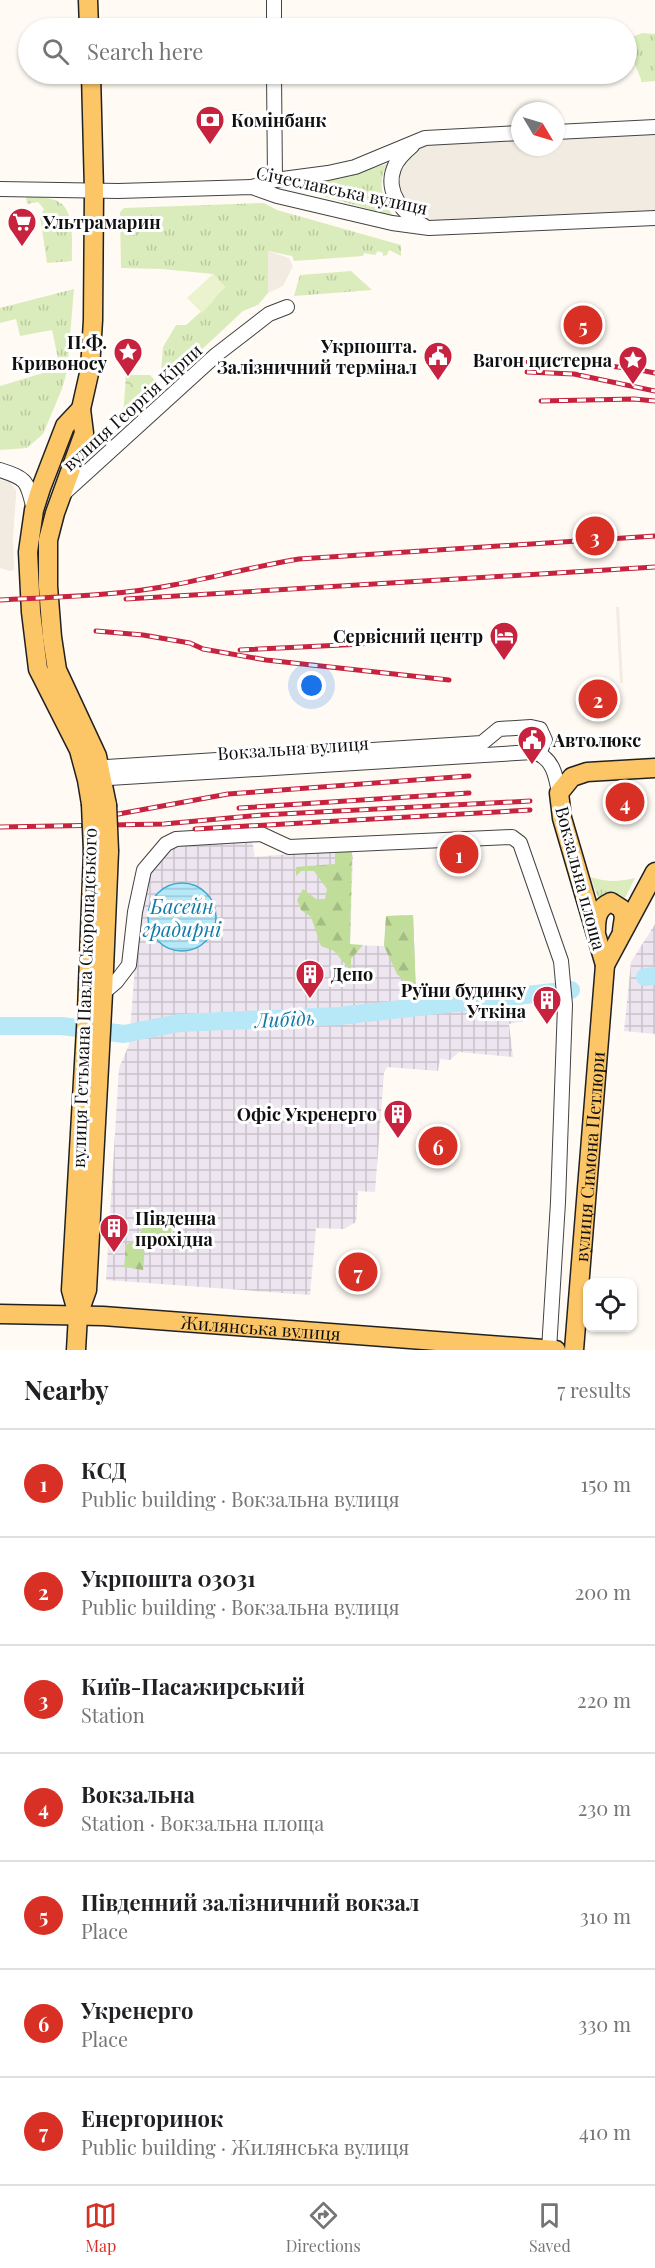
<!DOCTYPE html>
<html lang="en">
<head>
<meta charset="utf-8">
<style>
  :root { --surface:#fff; --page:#f2f2f2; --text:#202124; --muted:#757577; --line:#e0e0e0; --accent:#d93025 }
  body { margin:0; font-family:"Playfair Display",serif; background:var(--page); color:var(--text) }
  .controls { position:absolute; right:18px; bottom:18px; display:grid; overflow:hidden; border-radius:12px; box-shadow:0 2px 4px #0004 }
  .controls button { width:54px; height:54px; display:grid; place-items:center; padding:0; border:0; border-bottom:2px solid var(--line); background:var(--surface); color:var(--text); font:30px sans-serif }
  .compass { position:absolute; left:511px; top:102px; width:54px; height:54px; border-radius:50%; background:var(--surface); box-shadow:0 2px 4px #0004; rotate:128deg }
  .you { position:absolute; left:312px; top:686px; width:21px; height:21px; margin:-15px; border:4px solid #fff; border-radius:50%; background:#1a73e8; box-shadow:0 0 0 9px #1a73e833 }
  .badge { display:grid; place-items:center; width:39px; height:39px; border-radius:50%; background:var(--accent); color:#fff; font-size:20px; font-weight:700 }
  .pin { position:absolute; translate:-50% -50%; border:3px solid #fff; box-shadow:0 2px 6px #0006 }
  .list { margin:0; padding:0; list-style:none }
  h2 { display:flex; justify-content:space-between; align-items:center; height:78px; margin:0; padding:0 24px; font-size:26px }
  h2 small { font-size:20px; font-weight:400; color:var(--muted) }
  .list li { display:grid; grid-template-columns:39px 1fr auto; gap:18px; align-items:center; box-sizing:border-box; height:108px; padding:0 24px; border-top:2px solid var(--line) }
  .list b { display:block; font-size:22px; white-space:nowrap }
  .list p { margin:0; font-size:20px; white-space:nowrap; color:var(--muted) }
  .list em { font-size:20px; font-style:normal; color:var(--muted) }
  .icon { flex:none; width:33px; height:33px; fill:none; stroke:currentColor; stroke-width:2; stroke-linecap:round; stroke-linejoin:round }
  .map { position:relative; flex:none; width:655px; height:1350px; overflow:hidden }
  .search { position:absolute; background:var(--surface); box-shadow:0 2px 4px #0004; left:18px; right:18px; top:18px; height:66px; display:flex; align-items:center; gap:15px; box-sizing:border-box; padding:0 21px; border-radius:33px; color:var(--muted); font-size:22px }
  .sheet { height:834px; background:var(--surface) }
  nav { display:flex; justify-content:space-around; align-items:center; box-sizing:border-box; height:84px; border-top:2px solid var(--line); background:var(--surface); font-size:16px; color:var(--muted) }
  nav a { display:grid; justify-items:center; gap:3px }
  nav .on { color:var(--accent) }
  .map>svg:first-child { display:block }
</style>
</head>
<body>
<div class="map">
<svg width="655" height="1350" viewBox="0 0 655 1350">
  <defs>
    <pattern id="industrial-grid" width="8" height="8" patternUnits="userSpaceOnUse" patternTransform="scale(1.5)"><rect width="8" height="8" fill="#ede5ef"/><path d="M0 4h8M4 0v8" fill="none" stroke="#cac3cc"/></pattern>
    <pattern id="grass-tufts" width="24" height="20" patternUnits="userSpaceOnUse" patternTransform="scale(1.5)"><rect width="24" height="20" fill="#daecbb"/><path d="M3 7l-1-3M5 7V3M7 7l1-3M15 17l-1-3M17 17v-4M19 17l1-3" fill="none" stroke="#bac9a0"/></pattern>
    <pattern id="forest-firs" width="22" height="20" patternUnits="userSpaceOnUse" patternTransform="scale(1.5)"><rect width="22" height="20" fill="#c0dd9a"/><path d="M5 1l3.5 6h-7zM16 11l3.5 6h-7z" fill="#a4bd84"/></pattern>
    <pattern id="park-crowns" width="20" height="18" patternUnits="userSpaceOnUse" patternTransform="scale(1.5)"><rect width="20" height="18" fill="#daecbb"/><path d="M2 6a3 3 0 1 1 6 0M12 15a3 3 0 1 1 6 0" fill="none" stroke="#bac9a0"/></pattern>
    <pattern id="water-rules" width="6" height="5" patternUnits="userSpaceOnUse" patternTransform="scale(1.5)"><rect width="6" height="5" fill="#b6e8f8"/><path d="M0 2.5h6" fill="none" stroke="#9bc6d4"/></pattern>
  </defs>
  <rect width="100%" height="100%" fill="#fffbf4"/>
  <g fill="url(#industrial-grid)">
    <path d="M252,840L255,857L332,850L353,855L350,945L384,946L386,916L413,915L416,992L410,993V1003L520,987L524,1021L509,1024L513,1057L459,1052L450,1060L440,1059L438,1071L387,1067L384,1073L375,1192L358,1191L356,1222L344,1229L316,1228L310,1295L106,1280L119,1068L129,1045L139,910L150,868L182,841Z"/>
    <path d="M655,924V1034L624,1031L631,962Z"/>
  </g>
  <g fill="url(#grass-tufts)">
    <path d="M642,33L655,34V81L642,82L627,45L630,38Z"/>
    <path d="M387,164C377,183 382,199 393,216L288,186L347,176Z"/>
    <path d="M26,196C35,197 46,197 55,200C77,208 71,242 72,261L47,263L40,216L44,209L38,202L27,204Z"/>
    <path d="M264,203L277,210L401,245V256L389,250L387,255L383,256V253L378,251L375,255L364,253L363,256L294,261L292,256L268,251V293L258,305L243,311L179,371L161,372L163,347L176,325H186L213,301L212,299L225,287L213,274L162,269L121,268L120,212L124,208Z"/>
    <path d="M351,271L372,290L294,296L300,275Z"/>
    <path d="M74,289L67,371L62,389L43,434L27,448L0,450V386L43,373H61L52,330L20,336L16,319L0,323V308Z"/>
    <path d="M590,877C607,882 618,882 635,878L625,898L612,893L599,900Z"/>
  </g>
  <g fill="url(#forest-firs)">
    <path d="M352,849L350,944L363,945L351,959V971L334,951L321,946L311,917L301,910L297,900L303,889L316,899H325L327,889L314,871H301L296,876V867L335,864V850Z"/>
    <path d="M413,915L416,992L397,974L384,946L386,916Z"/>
    <path d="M143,1226H171V1237H146L143,1270L124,1267L126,1245L138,1238Z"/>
  </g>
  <path fill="url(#park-crowns)" d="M126,375H150L158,384L123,417Z"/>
  <path fill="#eaf3cd" d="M213,274L225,287L202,313L187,298Z"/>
  <g fill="#f1ebe1">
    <path d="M655,127V218L429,228L407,215L393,169L416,141L520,133V147H556V132Z"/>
    <path d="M268,251L289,258L293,266L283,286L268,293Z"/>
    <path d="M0,480L10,482L16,490V496L13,536L14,570L9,571L0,568Z"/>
    <path d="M616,607H619L623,683H620Z"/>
  </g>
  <circle fill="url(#water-rules)" stroke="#3ba9d2" stroke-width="1.5" cx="182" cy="917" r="34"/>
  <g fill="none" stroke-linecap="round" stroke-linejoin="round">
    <g stroke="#b6e8f8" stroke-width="18">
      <path d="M645,977L655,976"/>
      <path d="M0,1026H62L124,1034L179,1023L339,1016L571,990"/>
    </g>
    <g stroke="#434343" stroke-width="16">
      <g id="minor">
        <path d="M274,0V28"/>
        <path d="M274,74L275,180"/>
        <path d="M556,132L655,127"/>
        <path d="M412,146C405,152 397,159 394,168C384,193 405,215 424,226"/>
        <path d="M252,187L275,180L328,173L355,167L425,138L520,133"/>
        <path d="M0,189L118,191L252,187L277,196L392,223L429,228L655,218"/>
        <path d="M0,470C28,479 27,481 34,510"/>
        <path d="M62,495L216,355L269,314L287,307"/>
        <path d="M91,768L482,743L499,729L531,727L540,729L545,740L541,749L533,752"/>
        <path d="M93,779L533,752C553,757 556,776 559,793"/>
        <path d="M103,993L116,982L129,965L135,912L144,870L166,844L176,839L261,834L289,847L512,837L520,843L561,961L565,1005L558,1202L549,1350"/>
      </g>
    </g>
    <g stroke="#212121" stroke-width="21">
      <g id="major">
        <path d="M88,0L89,28"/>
        <path d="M91,74L94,191L93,320L90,369L81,409L84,433L55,513L48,540V586L52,637L57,670L97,756L107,805"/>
        <path d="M81,409L65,426L41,488L34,510L28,552L31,612L38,669L79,750L87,780L91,804"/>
        <path d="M596,930C596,916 598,908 611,902L622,909L624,917L622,930"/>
        <path d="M605,965L655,872"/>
        <path id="s1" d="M0,1314L103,1316L556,1350"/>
        <path d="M78,1315L71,1290L87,1011L93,852"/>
        <path d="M76,1350L78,1315L87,1290L103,993L109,851"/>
        <path id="s2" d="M574,1350L605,965L562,818L559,793L572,777L587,772L655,768"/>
      </g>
    </g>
    <use href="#minor" stroke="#fff" stroke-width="14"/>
    <use href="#major" stroke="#fcc566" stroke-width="18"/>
    <g stroke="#c7223e" stroke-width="5">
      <g id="rail">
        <path d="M528,362C571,363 613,364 655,373"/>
        <path d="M527,372L574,374L655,391"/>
        <path d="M541,401L634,399L655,401"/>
        <path d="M126,599L655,567"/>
        <path d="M0,600C57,597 117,596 173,585C215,577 257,566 299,559L655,536"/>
        <path d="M96,631L143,635L190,643L203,649L266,660L449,680"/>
        <path d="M240,650L363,644"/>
        <path d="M239,808L469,793"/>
        <path d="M113,815L228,794L469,776"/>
        <path d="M0,827L164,824L262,815L530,801"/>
        <path d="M195,829L530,810"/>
      </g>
    </g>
    <use href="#rail" stroke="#fff" stroke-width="3" stroke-dasharray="9" stroke-linecap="butt"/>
    <g stroke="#212121" stroke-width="21" stroke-linecap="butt">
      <g id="major-bridge">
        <path d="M91,804L93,852"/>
        <path d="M107,805L109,851"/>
      </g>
    </g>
    <use href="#major-bridge" stroke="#fcc566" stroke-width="18"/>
  </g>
  <defs>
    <g id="bank-pin" transform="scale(1.5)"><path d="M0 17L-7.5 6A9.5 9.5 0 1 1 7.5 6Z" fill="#c7223e" stroke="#fff"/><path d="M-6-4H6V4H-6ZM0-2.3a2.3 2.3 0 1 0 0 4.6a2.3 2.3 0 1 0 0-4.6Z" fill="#fff"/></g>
    <g id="supermarket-pin" transform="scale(1.5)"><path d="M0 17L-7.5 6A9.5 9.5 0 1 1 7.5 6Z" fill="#c7223e" stroke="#fff"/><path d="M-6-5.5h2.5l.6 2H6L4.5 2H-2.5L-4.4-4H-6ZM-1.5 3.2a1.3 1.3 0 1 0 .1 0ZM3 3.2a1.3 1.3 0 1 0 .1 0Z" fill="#fff"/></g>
    <g id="sight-pin" transform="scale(1.5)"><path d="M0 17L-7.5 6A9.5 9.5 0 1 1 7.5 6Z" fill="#c7223e" stroke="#fff"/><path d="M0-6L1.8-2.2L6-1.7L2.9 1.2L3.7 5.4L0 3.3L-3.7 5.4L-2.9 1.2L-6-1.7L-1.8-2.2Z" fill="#fff"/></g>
    <g id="civic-pin" transform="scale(1.5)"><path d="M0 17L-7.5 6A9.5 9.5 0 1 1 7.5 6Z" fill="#c7223e" stroke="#fff"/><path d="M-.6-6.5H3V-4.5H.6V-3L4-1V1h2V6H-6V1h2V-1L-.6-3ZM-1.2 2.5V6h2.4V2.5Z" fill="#fff"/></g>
    <g id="hotel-pin" transform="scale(1.5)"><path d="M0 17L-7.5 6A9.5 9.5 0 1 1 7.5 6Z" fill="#c7223e" stroke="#fff"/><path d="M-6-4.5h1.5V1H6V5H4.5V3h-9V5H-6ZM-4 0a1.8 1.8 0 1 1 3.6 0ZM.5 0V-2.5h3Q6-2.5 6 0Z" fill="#fff"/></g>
    <g id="building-pin" transform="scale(1.5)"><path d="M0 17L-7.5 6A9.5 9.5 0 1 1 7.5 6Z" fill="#c7223e" stroke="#fff"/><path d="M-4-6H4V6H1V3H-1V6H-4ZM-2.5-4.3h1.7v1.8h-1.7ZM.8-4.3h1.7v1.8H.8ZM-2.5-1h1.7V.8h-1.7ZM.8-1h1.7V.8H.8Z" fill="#fff"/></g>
  </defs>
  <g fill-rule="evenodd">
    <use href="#bank-pin" x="210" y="120"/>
    <use href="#supermarket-pin" x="22" y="222"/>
    <use href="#sight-pin" x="128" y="352"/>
    <use href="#civic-pin" x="438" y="356"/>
    <use href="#sight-pin" x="633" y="360"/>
    <use href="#hotel-pin" x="504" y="636"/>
    <use href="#civic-pin" x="532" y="740"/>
    <use href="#building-pin" x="310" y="974"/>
    <use href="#building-pin" x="547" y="1000"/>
    <use href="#building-pin" x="398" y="1114"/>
    <use href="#building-pin" x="114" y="1228"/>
  </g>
  <g text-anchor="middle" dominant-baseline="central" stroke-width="6" stroke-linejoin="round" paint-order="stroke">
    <g font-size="18" font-weight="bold" fill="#101010" stroke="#fff" text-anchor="end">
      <text x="231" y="120" text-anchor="start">Комінбанк</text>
      <text x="43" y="222" text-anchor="start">Ультрамарин</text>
      <text x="107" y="342">П.Ф.<tspan x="107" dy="21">Кривоносу</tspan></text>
      <text x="417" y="346">Укрпошта.<tspan x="417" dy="21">Залізничний термінал</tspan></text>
      <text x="612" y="360">Вагон цистерна</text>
      <text x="483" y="636">Сервісний центр</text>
      <text x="553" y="740" text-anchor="start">Автолюкс</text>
      <text x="331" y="974" text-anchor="start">Депо</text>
      <text x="526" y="990">Руїни будинку<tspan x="526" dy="21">Уткіна</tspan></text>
      <text x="377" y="1114">Офіс Укренерго</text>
      <text x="135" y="1218" text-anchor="start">Південна<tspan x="135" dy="21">прохідна</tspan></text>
    </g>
    <g font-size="18" fill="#101010" stroke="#fff">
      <text transform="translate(342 190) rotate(12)">Січеславська вулиця</text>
      <text transform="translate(132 407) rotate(-42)">вулиця Георгія Кірпи</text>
      <text transform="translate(293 748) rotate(-4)">Вокзальна вулиця</text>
      <text transform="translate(581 878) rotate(75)">Вокзальна площа</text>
      <text transform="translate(84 998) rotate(-88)">вулиця Гетьмана Павла Скоропадського</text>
      <text stroke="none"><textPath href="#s2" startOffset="194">вулиця Симона Петлюри</textPath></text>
      <text stroke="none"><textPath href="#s1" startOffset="261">Жилянська вулиця</textPath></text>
    </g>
    <g font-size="20" font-style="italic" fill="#137aa8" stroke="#fff">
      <text x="182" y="905">Басейн<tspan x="182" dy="23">градирні</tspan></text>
      <text transform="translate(285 1018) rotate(-3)">Либідь</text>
    </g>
  </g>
</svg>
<div class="controls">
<button><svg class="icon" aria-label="locate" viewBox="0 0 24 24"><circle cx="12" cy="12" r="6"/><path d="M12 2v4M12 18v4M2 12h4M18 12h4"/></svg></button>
</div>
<svg class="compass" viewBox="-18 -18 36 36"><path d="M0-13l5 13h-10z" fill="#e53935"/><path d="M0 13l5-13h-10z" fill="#757577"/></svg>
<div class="you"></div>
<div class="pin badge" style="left:459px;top:854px">1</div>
<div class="pin badge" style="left:598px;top:699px">2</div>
<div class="pin badge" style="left:595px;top:536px">3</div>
<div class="pin badge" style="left:625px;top:802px">4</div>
<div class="pin badge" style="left:583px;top:325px">5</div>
<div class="pin badge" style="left:438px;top:1146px">6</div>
<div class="pin badge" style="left:358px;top:1272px">7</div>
<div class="search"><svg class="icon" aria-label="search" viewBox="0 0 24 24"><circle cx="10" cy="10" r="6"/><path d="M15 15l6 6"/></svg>Search here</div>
</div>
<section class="sheet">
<h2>Nearby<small>7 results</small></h2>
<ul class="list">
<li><span class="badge">1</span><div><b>КСД</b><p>Public building · Вокзальна вулиця</p></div><em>150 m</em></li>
<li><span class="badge">2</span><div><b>Укрпошта 03031</b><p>Public building · Вокзальна вулиця</p></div><em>200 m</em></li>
<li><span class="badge">3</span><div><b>Київ-Пасажирський</b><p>Station</p></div><em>220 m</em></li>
<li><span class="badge">4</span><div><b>Вокзальна</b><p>Station · Вокзальна площа</p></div><em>230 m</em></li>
<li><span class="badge">5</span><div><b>Південний залізничний вокзал</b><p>Place</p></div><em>310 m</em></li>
<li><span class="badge">6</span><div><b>Укренерго</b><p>Place</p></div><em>330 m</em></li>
<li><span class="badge">7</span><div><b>Енергоринок</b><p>Public building · Жилянська вулиця</p></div><em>410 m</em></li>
</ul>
</section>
<nav>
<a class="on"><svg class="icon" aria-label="map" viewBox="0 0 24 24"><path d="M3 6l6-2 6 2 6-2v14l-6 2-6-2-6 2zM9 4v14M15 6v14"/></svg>Map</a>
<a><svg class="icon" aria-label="directions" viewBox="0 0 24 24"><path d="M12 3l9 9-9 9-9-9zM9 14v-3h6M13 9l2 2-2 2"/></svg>Directions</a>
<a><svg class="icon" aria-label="saved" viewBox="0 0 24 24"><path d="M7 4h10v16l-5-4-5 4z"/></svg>Saved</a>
</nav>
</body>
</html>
